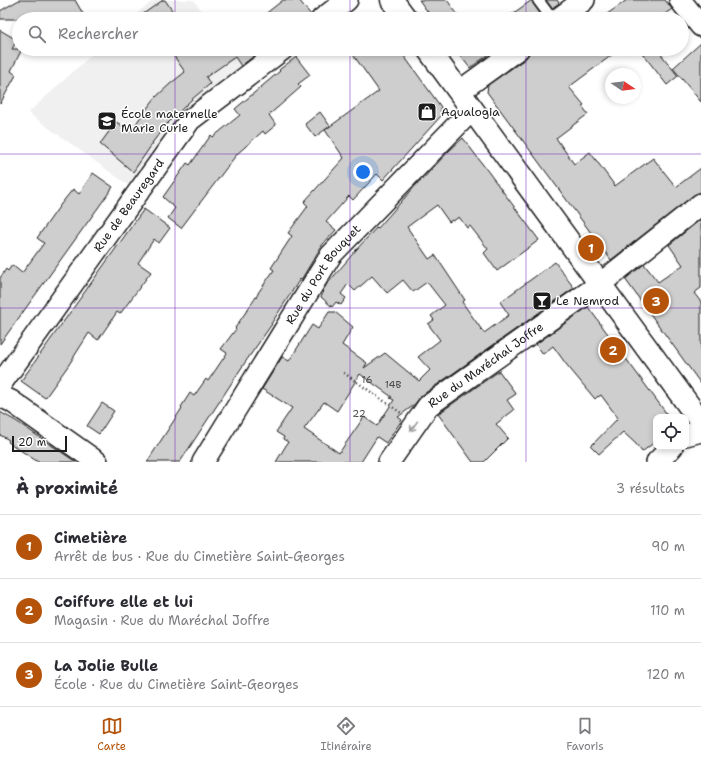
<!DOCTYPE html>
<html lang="fr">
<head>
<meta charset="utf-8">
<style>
  :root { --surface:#fff; --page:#f7f7f7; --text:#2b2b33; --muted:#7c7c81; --line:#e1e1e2; --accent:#b45309 }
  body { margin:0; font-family:"Shantell Sans",sans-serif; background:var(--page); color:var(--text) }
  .controls { position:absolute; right:12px; bottom:12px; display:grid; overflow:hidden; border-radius:8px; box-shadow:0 2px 6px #0003 }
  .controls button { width:36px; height:36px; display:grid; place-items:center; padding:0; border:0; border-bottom:1px solid var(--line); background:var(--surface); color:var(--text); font:20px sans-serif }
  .compass { position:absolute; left:605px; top:68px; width:36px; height:36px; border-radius:50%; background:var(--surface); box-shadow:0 2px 6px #0003; rotate:103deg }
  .scale { position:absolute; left:12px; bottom:10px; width:55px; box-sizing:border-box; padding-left:4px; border:2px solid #1c1c1c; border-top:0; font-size:11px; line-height:14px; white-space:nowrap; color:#1c1c1c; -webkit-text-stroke:3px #fff; paint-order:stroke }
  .you { position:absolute; left:363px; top:172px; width:14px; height:14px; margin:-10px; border:3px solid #fff; border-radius:50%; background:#1a73e8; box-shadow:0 0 0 6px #1a73e833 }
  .badge { display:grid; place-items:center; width:26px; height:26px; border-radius:50%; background:var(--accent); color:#fff; font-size:13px; font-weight:700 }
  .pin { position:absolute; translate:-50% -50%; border:2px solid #fff; box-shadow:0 1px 4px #0006 }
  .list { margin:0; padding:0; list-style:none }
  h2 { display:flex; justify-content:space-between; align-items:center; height:52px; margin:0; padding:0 16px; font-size:17px }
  h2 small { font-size:13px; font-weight:400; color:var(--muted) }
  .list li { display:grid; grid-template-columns:26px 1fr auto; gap:12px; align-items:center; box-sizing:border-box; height:64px; padding:0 16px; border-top:1px solid var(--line) }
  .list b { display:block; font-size:15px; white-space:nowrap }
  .list p { margin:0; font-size:13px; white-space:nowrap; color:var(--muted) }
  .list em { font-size:13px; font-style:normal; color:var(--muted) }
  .icon { flex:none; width:22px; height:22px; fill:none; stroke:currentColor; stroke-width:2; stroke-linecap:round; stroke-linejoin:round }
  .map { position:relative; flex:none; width:701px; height:462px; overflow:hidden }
  .search { position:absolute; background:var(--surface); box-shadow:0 2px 6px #0003; left:12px; right:12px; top:12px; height:44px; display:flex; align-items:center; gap:10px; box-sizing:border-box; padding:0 14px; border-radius:22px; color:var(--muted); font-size:15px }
  .sheet { height:244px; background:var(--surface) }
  nav { display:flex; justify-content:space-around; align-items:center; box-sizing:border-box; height:56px; border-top:1px solid var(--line); background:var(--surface); font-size:11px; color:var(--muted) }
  nav a { display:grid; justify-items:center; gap:2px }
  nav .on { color:var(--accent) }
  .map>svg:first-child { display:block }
</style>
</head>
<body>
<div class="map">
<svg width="701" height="462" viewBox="0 0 701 462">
  <rect width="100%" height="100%" fill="#fff"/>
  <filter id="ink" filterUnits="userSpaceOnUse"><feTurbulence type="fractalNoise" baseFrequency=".025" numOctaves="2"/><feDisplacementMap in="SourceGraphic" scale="8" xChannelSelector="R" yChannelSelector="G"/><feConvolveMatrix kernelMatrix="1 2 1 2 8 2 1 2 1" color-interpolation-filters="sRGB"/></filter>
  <g filter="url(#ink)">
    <g fill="#f0f0f0">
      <path d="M155,0H194L207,19H131L143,8Z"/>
      <path d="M98,49H229L241,66L193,103L168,130L128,185L28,113Z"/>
    </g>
    <g fill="#cecece" stroke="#1c1c1c" fill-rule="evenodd">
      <path d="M19,0H75L86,19H0V11Z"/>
      <path d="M163,0H165L178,19H136Z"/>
      <path d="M283,0H299L311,15L310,19H259Z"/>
      <path d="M419,0H447L461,19H433Z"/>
      <path d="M532,0L533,4L544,19H505Z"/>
      <path d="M546,0H557L559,3L552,8Z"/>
      <path d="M627,0H665L672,9L658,19H600Z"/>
      <path d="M0,30L17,40L12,49H22L11,71L16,75L0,104Z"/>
      <path d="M701,43V102L673,68Z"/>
      <path d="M169,49H263L241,66L235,57L206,77L210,84L191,100L165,126L152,143H153L133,172L100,144L116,122L131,131L144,112L156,97L170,84L185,72Z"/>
      <path d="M349,49H399L441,107V116L383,180L377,174L353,200L349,196L326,222L336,230L323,244L310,265L301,280L300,279L271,324H272L244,364L180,462H147L182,408L181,407L190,393L194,396L206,379L208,381L227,353L221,349L236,329L235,328L258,294V293L274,270L271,268L292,236L288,233L308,206L304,202L344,158L325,130L379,91Z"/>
      <path d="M455,49H498L492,53V52L470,68Z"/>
      <path d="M530,49H620L569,87L584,105L582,106L588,114L556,138L574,164L590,152L615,186L653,158L676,187L701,168V192L694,195L611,260L487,92L488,85L525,59L529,54Z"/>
      <path d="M639,49H657L678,76L667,85Z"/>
      <path d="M296,57L310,75L298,84L301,87L269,115L276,125L265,134L263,131L237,154L181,228L168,218L175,208L163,197L187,163L190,165L211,135L213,137L240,115L235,109L280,71L279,70Z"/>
      <path d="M320,112L330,126L315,137L305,124Z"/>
      <path d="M463,138L539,240L497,271L484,253L488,249L470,226L467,228L459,217L453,221L452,220L449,222L437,205L407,227L429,259L435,255L465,300L462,302L484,333L509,315L500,302L555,262L574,288L421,396L414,405L398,417L402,420L386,443L377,437L361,462H276L288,442L283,439L284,437L276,432L292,408L262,389L282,357L289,361L312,325L318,329L329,312H335L353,327L342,345L367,363L364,368L385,353L419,381L430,370L418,357L440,340L428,324L434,320L431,316L445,305L427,282L413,292L403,280L387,293L372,276L355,291L348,284L341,294L346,298L341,305L336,302L332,307L321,297L323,293L322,292L328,282H329L356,250L377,227L378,228L417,184L420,180L421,181L429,172L449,151ZM360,374L392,397L390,398L394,400L377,426L364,417L339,453L304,429L324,402L337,411Z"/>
      <path d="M93,173L113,187L0,344V278L6,269L8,271L12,265L22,273L44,243L37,238L61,204L73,189L79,194Z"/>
      <path d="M144,209L170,228L159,243L154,239L138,263L151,272L120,314L117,312L98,340L89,333L68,366L45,398L21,381Z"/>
      <path d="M701,219V288L694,293L701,302V384L625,279L644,264L658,282L683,265L669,245Z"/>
      <path d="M588,307L669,417H656V441L642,452L636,444L623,432L599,454L591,446L618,418L601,395L598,397V396L595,399L566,364L553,346L543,354L536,344Z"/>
      <path d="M499,371L516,394L507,400L514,410L496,424L508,438L484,462H473L470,458L438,414Z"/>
      <path d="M102,403L114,411L99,434L87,426Z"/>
      <path d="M0,412L16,421L76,462H38L8,442L9,440L0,435Z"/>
    </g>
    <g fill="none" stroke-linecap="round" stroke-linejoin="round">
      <g stroke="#1c1c1c" stroke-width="13">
        <path id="lane" d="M538,0L552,19"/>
      </g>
      <g stroke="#1c1c1c" stroke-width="24">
        <g id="street">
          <path d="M680,0L701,26"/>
          <path d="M322,19L347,0"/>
          <path d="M558,19L584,0"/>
          <path d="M460,91L518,49"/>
          <path id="s1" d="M0,385L190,120L283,49"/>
          <path d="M0,396L11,401L97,462"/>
          <path d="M686,435L701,431"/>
          <path id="s2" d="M203,462L331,255L464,118L473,111"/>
          <path id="s3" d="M389,462L428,406L600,284L701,204"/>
          <path d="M657,462L672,447"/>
        </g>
      </g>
      <g stroke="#1c1c1c" stroke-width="25">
        <g id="secondary">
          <path d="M392,0L406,19"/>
          <path d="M428,49L701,422"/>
        </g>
      </g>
      <path stroke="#1c1c1c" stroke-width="2.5" stroke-dasharray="1 3" stroke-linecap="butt" d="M344,373L401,413"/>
      <use href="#lane" stroke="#fff" stroke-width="10"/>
      <use href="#street" stroke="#fff" stroke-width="21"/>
      <use href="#secondary" stroke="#fff" stroke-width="22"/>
    </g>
    <defs><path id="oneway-shaft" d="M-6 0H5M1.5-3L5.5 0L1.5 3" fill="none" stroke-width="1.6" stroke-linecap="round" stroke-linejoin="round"/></defs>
    <use stroke="#999" href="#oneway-shaft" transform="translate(414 426) rotate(125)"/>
  </g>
  <path fill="none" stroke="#7b2cbf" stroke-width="1" stroke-opacity="0.55" d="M175,0V19M350,0V19M526,0V19M175,49V462M350,49V462M526,49V462M0,154H701M0,308H701"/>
  <defs>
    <g id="shop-square" transform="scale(1)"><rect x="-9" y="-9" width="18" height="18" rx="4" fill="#1c1c1c" stroke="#fff"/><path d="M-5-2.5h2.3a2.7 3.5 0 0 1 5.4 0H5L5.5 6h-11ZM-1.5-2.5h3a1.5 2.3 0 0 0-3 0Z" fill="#fff"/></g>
    <g id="school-square" transform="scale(1)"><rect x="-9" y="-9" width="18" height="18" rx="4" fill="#1c1c1c" stroke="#fff"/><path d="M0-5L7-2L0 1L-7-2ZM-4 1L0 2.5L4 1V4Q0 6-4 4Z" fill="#fff"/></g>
    <g id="bar-square" transform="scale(1)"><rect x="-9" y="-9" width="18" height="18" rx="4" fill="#1c1c1c" stroke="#fff"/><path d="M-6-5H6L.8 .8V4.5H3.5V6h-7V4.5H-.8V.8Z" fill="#fff"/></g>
  </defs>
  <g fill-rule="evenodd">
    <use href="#shop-square" x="427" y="112"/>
    <use href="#school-square" x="107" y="121"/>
    <use href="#bar-square" x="542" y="301"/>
  </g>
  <g text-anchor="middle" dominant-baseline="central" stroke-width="3" stroke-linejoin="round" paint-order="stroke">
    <g font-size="10" fill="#484848">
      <text x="367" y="379">16</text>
      <text x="393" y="384">14B</text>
      <text x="359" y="413">22</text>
    </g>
    <g font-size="12" fill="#1c1c1c" stroke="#fff" text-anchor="start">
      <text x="441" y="112">Aqualogia</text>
      <text x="121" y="114">École maternelle<tspan x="121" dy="14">Marie Curie</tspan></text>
      <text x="556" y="301">Le Nemrod</text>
    </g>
    <g font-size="12" fill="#1c1c1c" stroke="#fff">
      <text stroke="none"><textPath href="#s1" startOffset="221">Rue de Beauregard</textPath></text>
      <text stroke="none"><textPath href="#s2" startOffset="223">Rue du Port Bouquet</textPath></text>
      <text stroke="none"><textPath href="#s3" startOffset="139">Rue du Maréchal Joffre</textPath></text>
    </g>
  </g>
</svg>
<div class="controls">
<button><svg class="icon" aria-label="locate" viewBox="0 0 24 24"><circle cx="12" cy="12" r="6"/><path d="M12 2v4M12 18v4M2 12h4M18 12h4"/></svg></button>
</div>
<svg class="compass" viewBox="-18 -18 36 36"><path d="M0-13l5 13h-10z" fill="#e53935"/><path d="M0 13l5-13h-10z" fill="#7c7c81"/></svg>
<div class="scale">20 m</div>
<div class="you"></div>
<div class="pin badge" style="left:591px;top:248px">1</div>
<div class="pin badge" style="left:613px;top:350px">2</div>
<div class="pin badge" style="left:656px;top:301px">3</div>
<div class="search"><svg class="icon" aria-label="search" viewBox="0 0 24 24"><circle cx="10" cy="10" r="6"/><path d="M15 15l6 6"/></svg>Rechercher</div>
</div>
<section class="sheet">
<h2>À proximité<small>3 résultats</small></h2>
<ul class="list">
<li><span class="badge">1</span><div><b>Cimetière</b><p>Arrêt de bus · Rue du Cimetière Saint-Georges</p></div><em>90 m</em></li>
<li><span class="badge">2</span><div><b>Coiffure elle et lui</b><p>Magasin · Rue du Maréchal Joffre</p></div><em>110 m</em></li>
<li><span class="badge">3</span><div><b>La Jolie Bulle</b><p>École · Rue du Cimetière Saint-Georges</p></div><em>120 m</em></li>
</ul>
</section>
<nav>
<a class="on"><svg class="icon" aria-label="map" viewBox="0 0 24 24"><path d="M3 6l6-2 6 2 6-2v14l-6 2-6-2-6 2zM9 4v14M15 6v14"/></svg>Carte</a>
<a><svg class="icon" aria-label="directions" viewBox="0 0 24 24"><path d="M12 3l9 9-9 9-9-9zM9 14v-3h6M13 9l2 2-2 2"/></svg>Itinéraire</a>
<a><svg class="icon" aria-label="saved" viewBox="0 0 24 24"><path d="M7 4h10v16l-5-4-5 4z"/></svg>Favoris</a>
</nav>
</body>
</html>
